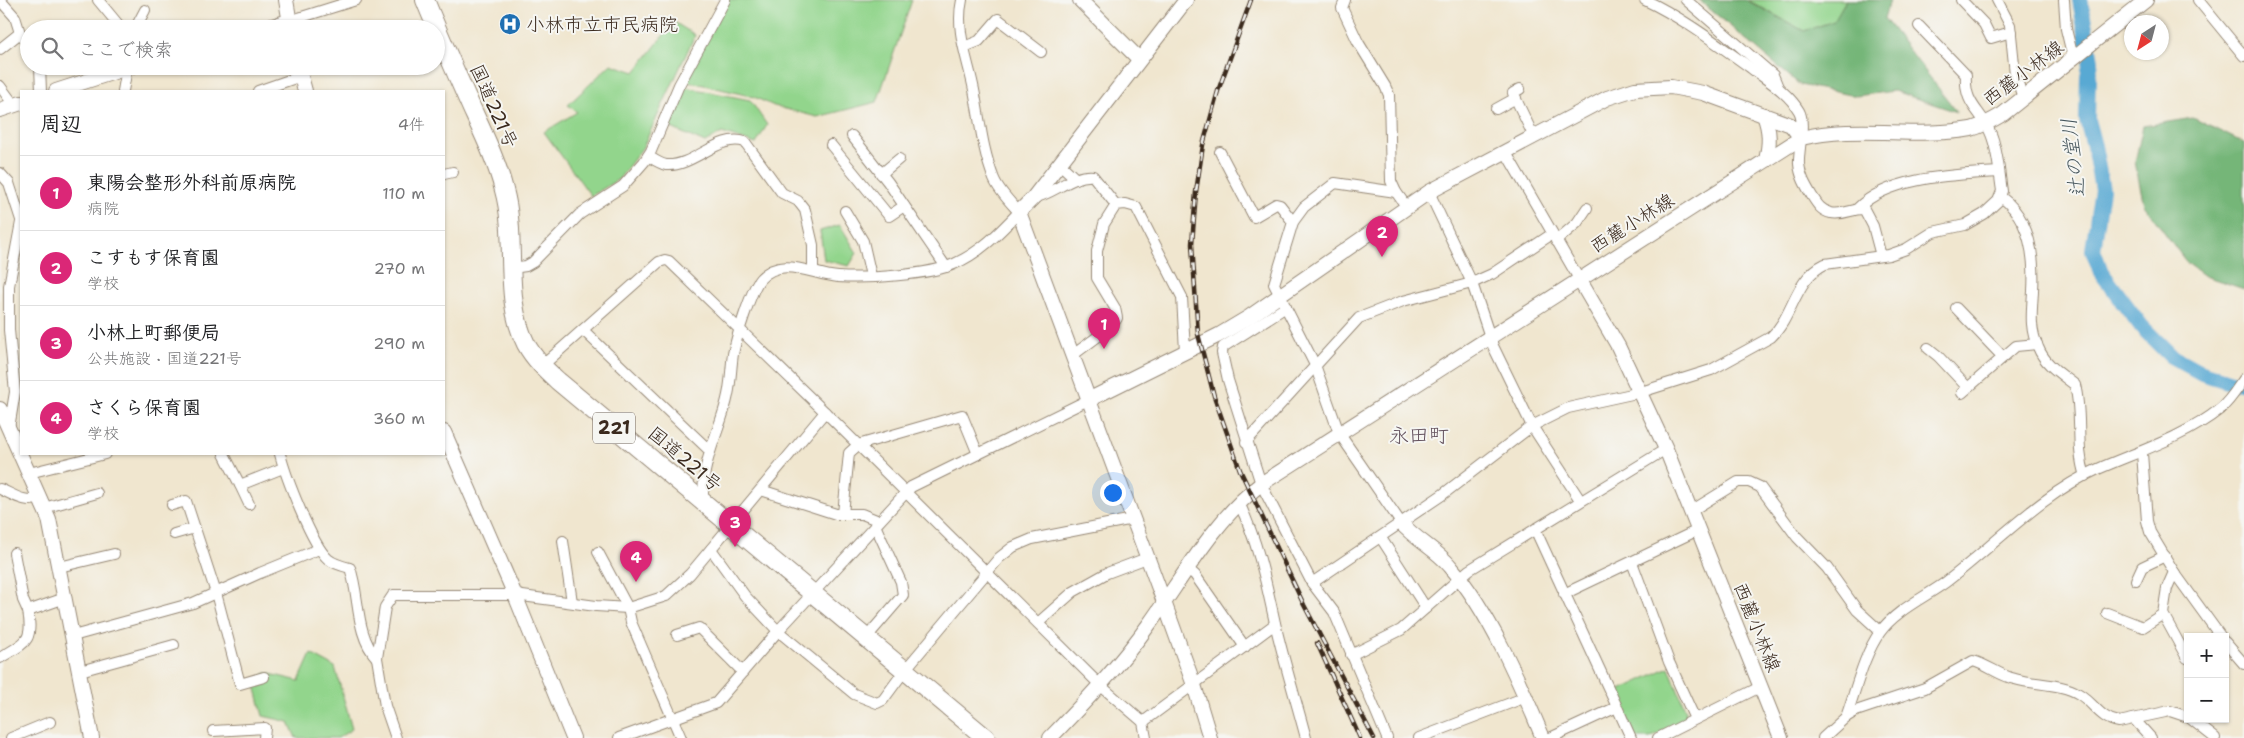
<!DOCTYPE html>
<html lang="ja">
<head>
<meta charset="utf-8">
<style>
  :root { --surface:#fff; --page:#f6f6f6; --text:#202124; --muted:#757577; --line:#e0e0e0; --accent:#db2777 }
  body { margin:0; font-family:"Shantell Sans","Klee One",sans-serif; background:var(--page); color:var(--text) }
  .controls { position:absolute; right:15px; bottom:15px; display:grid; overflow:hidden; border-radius:0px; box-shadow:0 1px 4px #0004 }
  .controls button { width:45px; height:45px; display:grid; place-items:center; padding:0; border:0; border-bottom:1px solid var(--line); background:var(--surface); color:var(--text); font:25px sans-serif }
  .compass { position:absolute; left:2124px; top:15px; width:45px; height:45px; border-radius:50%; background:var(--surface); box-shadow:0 1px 4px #0004; rotate:216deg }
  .you { position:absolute; left:1112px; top:492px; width:18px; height:18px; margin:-12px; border:4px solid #fff; border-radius:50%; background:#1a73e8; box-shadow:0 0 0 8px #1a73e833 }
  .badge { display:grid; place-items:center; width:32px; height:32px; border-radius:50%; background:var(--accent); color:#fff; font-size:16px; font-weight:700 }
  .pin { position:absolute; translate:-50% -41px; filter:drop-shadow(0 1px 2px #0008) }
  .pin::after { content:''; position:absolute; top:26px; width:18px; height:15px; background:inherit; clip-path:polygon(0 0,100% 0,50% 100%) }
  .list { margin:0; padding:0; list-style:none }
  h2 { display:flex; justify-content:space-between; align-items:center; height:65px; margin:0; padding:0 20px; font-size:21px }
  h2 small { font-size:16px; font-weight:400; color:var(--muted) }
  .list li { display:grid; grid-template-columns:32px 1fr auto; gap:15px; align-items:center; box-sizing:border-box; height:75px; padding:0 20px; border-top:1px solid var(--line) }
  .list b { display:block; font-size:19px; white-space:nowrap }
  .list p { margin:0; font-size:16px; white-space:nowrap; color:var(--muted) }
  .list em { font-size:16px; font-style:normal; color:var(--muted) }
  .icon { flex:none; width:28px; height:28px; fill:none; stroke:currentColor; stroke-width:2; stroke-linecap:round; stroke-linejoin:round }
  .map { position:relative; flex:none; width:2244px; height:738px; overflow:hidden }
  .search { position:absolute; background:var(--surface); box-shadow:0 1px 4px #0004; left:20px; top:20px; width:425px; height:55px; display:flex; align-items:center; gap:12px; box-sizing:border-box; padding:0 18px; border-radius:28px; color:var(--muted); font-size:19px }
  .panel { position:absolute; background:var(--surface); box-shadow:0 1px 4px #0004; left:20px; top:90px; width:425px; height:365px; border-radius:0px }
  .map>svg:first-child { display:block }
</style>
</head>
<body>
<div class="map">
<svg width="2244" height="738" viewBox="0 0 2244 738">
  <rect width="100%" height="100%" fill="#f6f6f2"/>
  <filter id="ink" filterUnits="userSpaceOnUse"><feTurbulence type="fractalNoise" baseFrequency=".02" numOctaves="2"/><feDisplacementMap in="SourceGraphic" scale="10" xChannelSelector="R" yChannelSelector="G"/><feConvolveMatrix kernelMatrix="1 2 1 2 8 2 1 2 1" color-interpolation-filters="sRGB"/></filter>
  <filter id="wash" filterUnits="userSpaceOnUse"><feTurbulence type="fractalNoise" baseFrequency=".0096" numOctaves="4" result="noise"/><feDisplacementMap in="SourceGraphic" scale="20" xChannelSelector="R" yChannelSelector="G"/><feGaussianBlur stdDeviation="1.12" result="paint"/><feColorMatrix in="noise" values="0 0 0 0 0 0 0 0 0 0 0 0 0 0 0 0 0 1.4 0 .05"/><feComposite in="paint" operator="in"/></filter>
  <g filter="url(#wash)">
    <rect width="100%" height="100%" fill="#f0e6cf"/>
    <g fill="#92d58c" stroke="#668055">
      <path d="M728,0H912L877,102L817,117L774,106L754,97L683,80Z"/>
      <path d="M1748,0H1846L1834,21L1804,31Z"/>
      <path d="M674,22L695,35L643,147L619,179L591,196L544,132L577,112L568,105L611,64L635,72Z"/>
      <path d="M685,87L750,100L767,125L756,144L722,133L705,143L667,126Z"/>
      <path d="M840,225L857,253L849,266L824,260L820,231Z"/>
      <path d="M311,654L335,667L352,729L338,738H296L289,722L263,716L254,681L266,673L299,681Z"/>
      <path d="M1669,667L1688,717L1685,721L1650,738H1635L1614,693Z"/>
    </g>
    <g fill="#75b678" stroke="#58704b">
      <path d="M1699,0H1746L1804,31L1834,21L1846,0H1890L1884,18L1957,112L1894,91L1856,96L1800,85Z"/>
      <path d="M2193,118L2244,143V289L2205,276L2187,263L2144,205L2135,162L2143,126Z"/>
    </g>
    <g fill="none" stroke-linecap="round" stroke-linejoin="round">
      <path stroke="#59a9d3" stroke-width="16" d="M2080,0L2091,61L2088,76L2087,120L2094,146L2102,189L2093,250L2101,272L2142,327L2171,356L2202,373L2231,382L2244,383"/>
    </g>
  </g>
  <g filter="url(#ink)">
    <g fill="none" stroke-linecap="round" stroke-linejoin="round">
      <g stroke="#968876" stroke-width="12">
        <g id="street">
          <path d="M0,0L15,17L20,33L29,44"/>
          <path d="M98,0L122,29"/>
          <path d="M1345,0L1342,8L1358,42L1385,86L1389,95L1391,181L1396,192L1406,206"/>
          <path d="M1645,0C1683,18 1717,44 1751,68C1768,81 1788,92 1799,111C1806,123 1798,150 1799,164C1800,176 1806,186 1812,196C1817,204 1821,211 1831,213C1843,216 1853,208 1864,209L1873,226L1881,256"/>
          <path d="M1686,0L1773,75L1778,87"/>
          <path d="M1961,0L1984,24L1991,38L2011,32"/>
          <path d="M1997,0L2010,25L2015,74L2023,98"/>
          <path d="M2064,0L2066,29L2073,58"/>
          <path d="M2198,0L2244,56"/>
          <path d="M289,21L356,0"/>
          <path d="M135,29L145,10"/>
          <path d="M964,47L979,41L998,19L1041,52"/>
          <path d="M0,49L20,33"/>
          <path d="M40,66L41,91"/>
          <path d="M0,86L14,105"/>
          <path d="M1520,89L1513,93L1534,137"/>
          <path d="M123,91L127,68"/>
          <path d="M258,91L301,76"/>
          <path d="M1496,109L1516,98"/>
          <path d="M852,136L888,182L946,267"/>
          <path d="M831,145L889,216L904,206"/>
          <path d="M1505,151L1579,279"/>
          <path d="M1220,152L1254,217L1276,204L1280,205L1293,222"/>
          <path d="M648,156C653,159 660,164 666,165C694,167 719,133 745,142L782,193L798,201L805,210L813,245V271"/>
          <path d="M1060,164L1076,179"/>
          <path d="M0,173L9,183L21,220"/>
          <path d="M444,174L453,172"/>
          <path d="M881,174L899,159"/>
          <path d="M1396,192L1335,183L1304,207L1293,222L1274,284L1315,365L1339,433L1401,523"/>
          <path d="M1429,192L1472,283L1493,346L1532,426L1580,500"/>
          <path d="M2001,197C2030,218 2035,257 2033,291C2032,311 2029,328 2038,347C2045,365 2061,374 2075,385C2083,416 2075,446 2085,476"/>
          <path d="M1033,198C1054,194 1072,174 1093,176L1116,205"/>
          <path d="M1858,208C1889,176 1956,175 1999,172"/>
          <path d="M845,211L863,241L871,276"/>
          <path d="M1556,241L1577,223L1587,208"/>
          <path d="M512,268L526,266L533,262L580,214L623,186L644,162L651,151L679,85L725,0"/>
          <path d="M1286,307L1223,347L1222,353L1228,380L1261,484L1312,583L1334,612L1387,738"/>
          <path d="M1956,308L2003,357"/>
          <path d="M583,330L710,451"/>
          <path d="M1928,348L1938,356L1968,388"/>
          <path d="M1073,355L1112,326L1117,318L1115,308L1097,278V251L1104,224L1116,205L1125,204L1136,207L1182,297L1185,351"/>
          <path d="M542,366L659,262L665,260L669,261L825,412L1101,686L1143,722L1146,738"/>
          <path d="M1962,393L2016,346L2037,344"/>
          <path d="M9,428L15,392L9,330V286L21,222"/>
          <path d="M1246,442L1359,318L1403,301L1472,283L1492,274L1552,234"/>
          <path d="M2142,453L2147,521L2150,532L2174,572L2221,637"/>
          <path d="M224,454L240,485L283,468"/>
          <path d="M280,454C286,477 312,545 328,559C334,564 342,566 350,568C360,596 355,635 377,658"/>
          <path d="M29,473L105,454"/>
          <path d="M240,485L249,504"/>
          <path d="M0,489C14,495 26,504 40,498"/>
          <path d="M761,490L836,514H862L879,521"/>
          <path d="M702,501C704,490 703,478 706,467C711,443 723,420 728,395C731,381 731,367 733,354C736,339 751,290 760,279C782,255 812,275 838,277C867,279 929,275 954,264C980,253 1000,232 1019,212C1010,202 999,191 994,179C982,149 980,120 974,90C968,59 955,31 962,0"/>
          <path d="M1239,503C1258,542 1266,582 1275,623C1284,662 1296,700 1306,738"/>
          <path d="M172,505L186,501L216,593L240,684L264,677"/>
          <path d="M44,508L97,493"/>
          <path d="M1691,511L1738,482H1749L1760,487L1797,537L1827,568L1857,610L1880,631"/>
          <path d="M843,514L849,453L858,445L962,415L978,454"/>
          <path d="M1535,529L1617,707"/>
          <path d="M174,534L195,528"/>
          <path d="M1381,538L1426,608"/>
          <path d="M563,541L572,602"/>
          <path d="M711,549L745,596L778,631L854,694L877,703L883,700L905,670L999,558L1013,547L1032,539L1133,519"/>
          <path d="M598,552L628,608L631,622L681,738"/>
          <path d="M14,553L23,600L28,611"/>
          <path d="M1632,562L1669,662L1695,719"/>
          <path d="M59,567L114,554"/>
          <path d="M1188,569L1195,575L1245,647"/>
          <path d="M2174,572L2167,588L2163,614L2187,658"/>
          <path d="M2136,580L2142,567L2165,556"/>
          <path d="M1312,583L1442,495L1532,426L1568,408L1641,392L1711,370L1771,337C1794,316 1794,279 1825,264L1889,255L1906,249L1933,232L1965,225L1984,214L1998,201L2002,191C1999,172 1998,151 1991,134C1981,109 1964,106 1966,75L1919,26"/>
          <path d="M1564,594L1698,530"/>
          <path d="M2107,613L2143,627L2163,614"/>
          <path d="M1038,623L1073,592L1107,573L1147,558"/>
          <path d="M677,635L699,628L743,672"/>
          <path d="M73,636L193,603L260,573L319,549"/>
          <path d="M866,638L903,595L901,582L875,525"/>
          <path d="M2225,642L2244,664"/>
          <path d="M1351,655L1401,630L1469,570L1666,449"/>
          <path d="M0,658C24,643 34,643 28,611L65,598"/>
          <path d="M80,671L174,645"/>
          <path d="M1846,717C1856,690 1863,656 1880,632C1896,610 1924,598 1946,582C1996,544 2040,495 2098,469C2139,451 2185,437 2220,409C2230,401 2237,389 2244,379"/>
          <path d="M2134,719L2151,738"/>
          <path d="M2191,719L2215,738"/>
          <path d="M1143,722L1275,624"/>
          <path d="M213,731L265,728L264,738"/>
          <path d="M11,738L50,722"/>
          <path d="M396,738L385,706L377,658L385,607L393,595H515L596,606L628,608L666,596L690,574L825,412"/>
          <path d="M619,738L716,703L778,631L911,487L1090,399"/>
          <path d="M1419,738L1526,697"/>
          <path d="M1550,738L1617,707L1631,738"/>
          <path d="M1658,738L1760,687"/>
          <path d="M1823,738L1846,717L1856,711L1925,688L1973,661C1988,665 2000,676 2015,679C2035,685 2061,683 2079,694C2094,703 2100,719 2119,722L2170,711L2188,717"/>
        </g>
      </g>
      <g stroke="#968876" stroke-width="16">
        <g id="secondary">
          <path d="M286,0L291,29"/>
          <path d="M1080,0L1139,59"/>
          <path d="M1186,0L1033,198L1019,212L1164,602L1194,685L1210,738"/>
          <path d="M263,29L289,21"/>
          <path d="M298,66L305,91"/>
          <path d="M56,91L133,66"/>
          <path d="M0,110L21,103"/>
          <path d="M1764,115C1770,131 1770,143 1766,160"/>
          <path d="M1579,279L1618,346L1666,449L1781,738"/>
          <path d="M1090,399L1219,335L1249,317L1429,192L1607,98L1635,89L1671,87L1703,93L1791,125L1801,138"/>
          <path d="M0,409L49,519L92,738"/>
          <path d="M444,432L515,595L573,738"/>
          <path d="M1401,523C1416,540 1436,549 1450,566C1489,611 1520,683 1543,738"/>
          <path d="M1050,738C1086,701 1120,665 1150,623C1183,577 1216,518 1261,484L1801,138C1857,124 1915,139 1971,129C1983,126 1993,120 2003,114L2146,0"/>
        </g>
      </g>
      <g stroke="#968876" stroke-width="20">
        <path id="highway" d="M425,0C440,37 456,73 472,109C484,135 497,162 504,190C518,240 502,297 526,344C534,359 546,370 558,381L986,738"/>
      </g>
      <use href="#street" stroke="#fff" stroke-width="10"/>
      <use href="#secondary" stroke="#fff" stroke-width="14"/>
      <use href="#highway" stroke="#fff" stroke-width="18"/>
      <g stroke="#3b2a1e" stroke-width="4.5">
        <g id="rail">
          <path d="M1251,0L1218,91L1203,145L1196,192L1192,244L1198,334L1214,396L1240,470L1304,605L1374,738"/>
          <path d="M1317,643L1360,738"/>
        </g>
      </g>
      <use href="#rail" stroke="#f6f6f2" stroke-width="2.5" stroke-dasharray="8" stroke-linecap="butt"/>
    </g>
  </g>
  <defs>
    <g id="hospital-disc" transform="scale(1.125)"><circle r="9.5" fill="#1f6fb2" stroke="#f6f6f2"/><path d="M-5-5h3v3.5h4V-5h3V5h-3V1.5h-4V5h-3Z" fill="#fff"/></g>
  </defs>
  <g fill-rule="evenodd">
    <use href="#hospital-disc" x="510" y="24"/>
  </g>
  <g text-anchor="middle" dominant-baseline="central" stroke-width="4" stroke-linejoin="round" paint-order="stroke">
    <rect fill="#f6f6f2" stroke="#73675e" stroke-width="1" x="593" y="412.5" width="42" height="31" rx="4"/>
    <g font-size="18" font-weight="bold" fill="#3b2a1e">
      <text x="614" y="428">221</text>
    </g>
    <g font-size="19" fill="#3b2a1e" stroke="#f6f6f2" text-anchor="start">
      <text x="526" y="24">小林市立市民病院</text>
    </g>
    <g font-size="19" fill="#3b2a1e" stroke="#f6f6f2">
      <text transform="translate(2023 73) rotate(-37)">西麓小林線</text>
      <text transform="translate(494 106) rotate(66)">国道221号</text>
      <text transform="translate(1632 223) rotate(-32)">西麓小林線</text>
      <text transform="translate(685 459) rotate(40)">国道221号</text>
      <text transform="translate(1757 627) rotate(68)">西麓小林線</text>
    </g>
    <g font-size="20" font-style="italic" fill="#46565d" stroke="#f6f6f2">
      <text transform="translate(2073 158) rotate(-97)">辻の堂川</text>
    </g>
    <g font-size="20" fill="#64525e" stroke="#f6f6f2">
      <text x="1419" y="435">永田町</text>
    </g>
  </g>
</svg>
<div class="controls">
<button>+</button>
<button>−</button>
</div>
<svg class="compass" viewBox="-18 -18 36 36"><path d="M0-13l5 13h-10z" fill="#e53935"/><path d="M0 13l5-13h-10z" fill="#757577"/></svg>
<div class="you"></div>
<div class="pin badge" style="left:1104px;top:349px">1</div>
<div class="pin badge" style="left:1382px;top:257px">2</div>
<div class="pin badge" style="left:735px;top:547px">3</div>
<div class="pin badge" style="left:636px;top:582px">4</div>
<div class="search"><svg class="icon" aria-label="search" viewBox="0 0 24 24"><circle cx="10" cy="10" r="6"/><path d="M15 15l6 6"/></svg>ここで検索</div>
<section class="panel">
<h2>周辺<small>4件</small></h2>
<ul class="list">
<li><span class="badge">1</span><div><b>東陽会整形外科前原病院</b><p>病院</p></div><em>110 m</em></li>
<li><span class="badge">2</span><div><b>こすもす保育園</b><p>学校</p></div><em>270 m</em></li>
<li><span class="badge">3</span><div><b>小林上町郵便局</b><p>公共施設 · 国道221号</p></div><em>290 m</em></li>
<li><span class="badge">4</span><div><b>さくら保育園</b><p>学校</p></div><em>360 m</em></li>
</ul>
</section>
</div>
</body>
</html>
